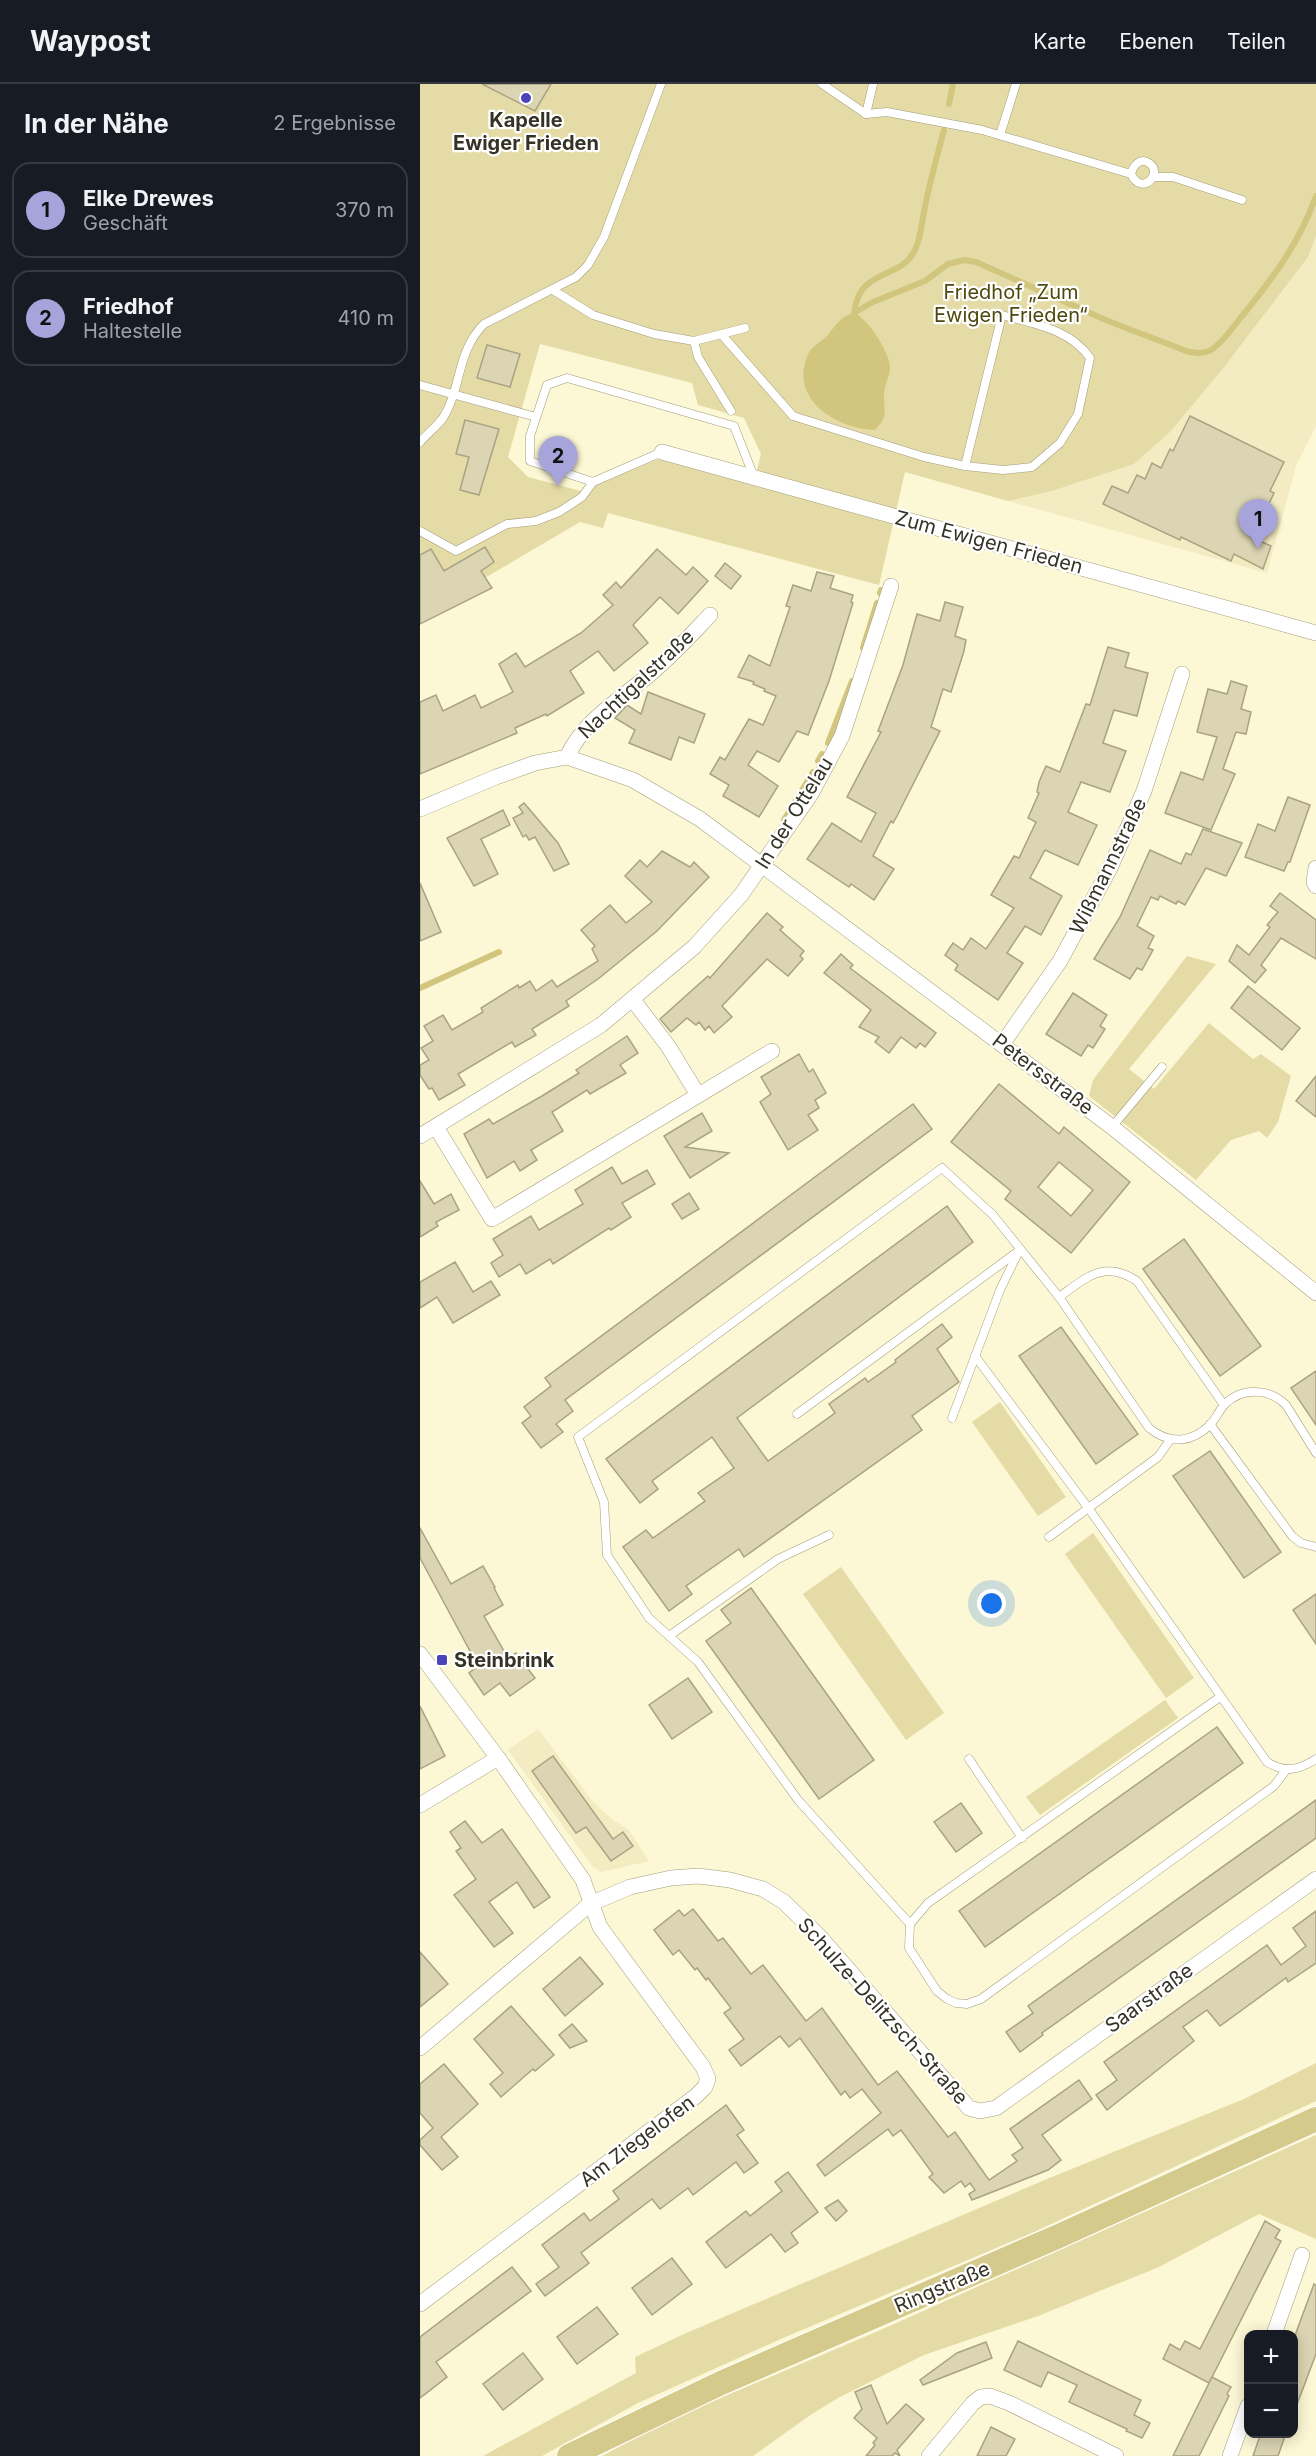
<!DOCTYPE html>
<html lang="de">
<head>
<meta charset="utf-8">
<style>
  :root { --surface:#171b24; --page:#242831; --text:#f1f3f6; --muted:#9ea1a6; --line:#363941; --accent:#a6a4db }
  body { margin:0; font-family:Inter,sans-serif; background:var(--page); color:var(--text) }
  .controls { position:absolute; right:18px; bottom:18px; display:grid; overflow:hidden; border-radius:12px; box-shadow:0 3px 15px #0003 }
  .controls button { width:54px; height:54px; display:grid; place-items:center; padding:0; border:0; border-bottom:2px solid var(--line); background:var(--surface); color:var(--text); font:30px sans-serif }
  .you { position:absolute; left:572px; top:1520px; width:21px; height:21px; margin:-15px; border:4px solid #fff; border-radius:50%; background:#1a73e8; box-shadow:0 0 0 9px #1a73e833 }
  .badge { display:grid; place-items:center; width:39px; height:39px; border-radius:50%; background:var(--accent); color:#111; font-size:20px; font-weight:700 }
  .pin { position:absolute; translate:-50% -50px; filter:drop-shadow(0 2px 3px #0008) }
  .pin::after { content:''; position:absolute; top:32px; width:21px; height:18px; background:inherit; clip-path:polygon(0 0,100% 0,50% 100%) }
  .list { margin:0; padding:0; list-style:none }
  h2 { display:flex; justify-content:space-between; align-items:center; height:78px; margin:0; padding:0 24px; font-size:26px }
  h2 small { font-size:20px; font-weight:400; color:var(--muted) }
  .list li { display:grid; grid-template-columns:39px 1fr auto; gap:18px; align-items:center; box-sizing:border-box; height:96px; margin:0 12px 12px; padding:0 12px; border:2px solid var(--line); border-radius:18px }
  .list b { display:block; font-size:22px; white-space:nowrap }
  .list p { margin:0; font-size:20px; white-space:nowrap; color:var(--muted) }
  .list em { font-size:20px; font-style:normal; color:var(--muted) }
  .map { position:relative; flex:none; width:896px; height:2372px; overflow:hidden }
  header { display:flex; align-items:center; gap:36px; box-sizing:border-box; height:84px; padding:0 30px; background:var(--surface); border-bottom:2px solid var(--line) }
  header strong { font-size:28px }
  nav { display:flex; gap:33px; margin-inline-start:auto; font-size:21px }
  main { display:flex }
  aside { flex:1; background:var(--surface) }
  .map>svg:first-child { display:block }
</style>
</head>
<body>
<header>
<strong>Waypost</strong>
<nav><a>Karte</a><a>Ebenen</a><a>Teilen</a></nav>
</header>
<main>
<aside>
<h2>In der Nähe<small>2 Ergebnisse</small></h2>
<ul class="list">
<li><span class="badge">1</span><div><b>Elke Drewes</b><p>Geschäft</p></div><em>370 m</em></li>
<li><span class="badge">2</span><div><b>Friedhof</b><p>Haltestelle</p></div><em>410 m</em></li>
</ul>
</aside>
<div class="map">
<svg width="896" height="2372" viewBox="0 0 896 2372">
  <rect width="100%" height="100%" fill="#fcf7d4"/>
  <g fill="#f3ebc2">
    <path d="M896,152V342L876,382L847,489L588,417L632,407L714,380L750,348L805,282L888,173Z"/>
    <path d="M118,1645L174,1719L193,1736L209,1746L229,1777L181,1788L172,1782L88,1666Z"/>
  </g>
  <g fill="#e5dba6" fill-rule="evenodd">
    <path d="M0,0H896V152L888,173L805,282L750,348L714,380L632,407L588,417L485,388L459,501L188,429L183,444L160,438L0,532ZM120,260L272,299L278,321L324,334L341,370L333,401L239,375L161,407L108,393L88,373Z"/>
    <path d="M767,872L796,880L709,985L734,1005L789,939L833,975L841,970L871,992L858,1038L847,1054L839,1047L811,1056L776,1096L669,1012L673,996Z"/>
    <path d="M580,1318L646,1413L618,1432L552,1338Z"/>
    <path d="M673,1449L774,1594L746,1614L645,1470Z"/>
    <path d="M421,1483L524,1629L486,1656L383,1510Z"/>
    <path d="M745,1616L758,1634L620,1731L606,1713Z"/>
    <path d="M896,1979V2017L614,2148L363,2254L218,2319L122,2372H63L216,2289L215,2273L264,2250L627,2095L824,2015Z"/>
    <path d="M896,2051V2155L839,2130L739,2183L618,2232L504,2271L418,2314L389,2332L333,2372H182L256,2333L463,2245Z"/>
  </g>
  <path fill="#d2c57d" d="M434,229C447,233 472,271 470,286C469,293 465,300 464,308C463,327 470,331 455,346C417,345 370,316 387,273C390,263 400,259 406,253C415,243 421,231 434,229Z"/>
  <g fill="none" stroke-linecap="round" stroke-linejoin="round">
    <g stroke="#d2c57d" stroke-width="6">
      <path d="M529,20L533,0"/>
      <path d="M434,229L453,218L505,197L528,180L544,176L556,178L688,237L769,268C777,269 784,270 791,266C804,258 813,242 823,231C853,194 880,158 896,112"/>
      <path d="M434,231C437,184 479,196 494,168C501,155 501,142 504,128C509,100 517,73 524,46"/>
      <path d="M460,509L461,506"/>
      <path d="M443,564L457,519"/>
      <path d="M408,659L432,597"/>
      <path d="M398,677L402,670"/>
      <path d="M364,736L393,688"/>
      <path d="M0,904L79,868"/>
    </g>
  </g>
  <g fill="#dbd5b4" stroke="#a9a383" stroke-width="1.5" fill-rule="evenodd">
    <path d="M62,0H131L115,27Z"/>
    <path d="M67,261L100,270L90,303L57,294Z"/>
    <path d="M770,332L864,378L850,407L854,409L833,454L851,462L843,485L814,470L811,477L761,453L760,456L683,420L692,402L708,409L717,391L725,395L732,379L741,384L750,365L753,367Z"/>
    <path d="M45,336L79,345L59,411L40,406L49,373L36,370Z"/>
    <path d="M65,463L74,478L61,487L72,504L0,540V471L11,465L24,487Z"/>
    <path d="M237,465L266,491L273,483L288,497L258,530L240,513L213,541L228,559L194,587L178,567L150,587L164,609L127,632L126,630L95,644L97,649L0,690V618L16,611L23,627L55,611L61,624L93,608L79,580L96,569L105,583L161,549L193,521L183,511L196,498L201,504Z"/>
    <path d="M305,479L321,492L311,505L295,492Z"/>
    <path d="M397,488L414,492L410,504L433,511L431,518L433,519L409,597L388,651L377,647L359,678L337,667L328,681L358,702L339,733L303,712L309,701L290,690L300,673L305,676L329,635L343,641L356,612L344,607L345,605L333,600L334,598L318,593L329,571L350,582L370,523L366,522L373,501L391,507Z"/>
    <path d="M525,518L543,523L535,552L546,556L544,567L531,608L523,605L511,643L520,647L477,732L473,739L471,737L453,772L474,785L454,816L431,800L429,803L387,775L412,739L441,758L456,729L427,713L461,648L458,647L483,581L497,530L520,537Z"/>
    <path d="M688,563L709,569L705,583L728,589L717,632L694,626L683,659L706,667L690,708L661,698L648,728L677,741L658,781L625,766L610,794L642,812L621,851L605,842L587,869L603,879L578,916L535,886L538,881L525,871L533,859L543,866L551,854L566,865L594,824L571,811L594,772L599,774L616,738L608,734L619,709L617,708L619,698L626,682L640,688L666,620L670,621Z"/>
    <path d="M811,597L827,602L821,625L831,628L826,650L816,648L803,685L815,690L791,746L745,729L761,688L783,696L797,653L777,648L788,605L807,610Z"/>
    <path d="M228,608L285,630L274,659L259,653L251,676L209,659L215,646L195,634L207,621L221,630Z"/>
    <path d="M868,713L890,721L870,778H868L864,787L825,773L838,740L855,747Z"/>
    <path d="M104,719L138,759L149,780L134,787L115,753L109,756L106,751L103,753L93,734L103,729L99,723Z"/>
    <path d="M83,726L90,741L61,755L78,790L54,802L27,754Z"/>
    <path d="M783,745L822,759L806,792L786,784L765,821L758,817L756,820L740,812L738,816L731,813L717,842L734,852L728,864L733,866L722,886L717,884L710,895L674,875L700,833L730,766L761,780L766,769L771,771Z"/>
    <path d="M242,767L270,783L274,778L289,793L237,847L178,895L146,917L149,922L112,945L116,951L95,963L92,958L38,990L45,1001L19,1016L12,1004L9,1005L0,991V981L9,976L1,964L13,957L4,942L23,931L32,946L63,928L61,924L98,901L99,904L110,897L116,907L132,896L137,903L178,877L172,865L175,862L161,846L190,821L206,839L232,818L205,792L220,776L227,783Z"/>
    <path d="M0,799L21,848L0,857Z"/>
    <path d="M860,809L896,836V875L861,854L841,881L846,886L835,899L809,877L817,861L829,871L850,843L847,841L858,828L850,822Z"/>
    <path d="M347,829L363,843L360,846L384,867L380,872L383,875L368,892L347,875L302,922L312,933L294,949L289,942L285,946L279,938L276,941L267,934L251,948L240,935L288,892L290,894Z"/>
    <path d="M421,870L433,881L430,884L516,949L505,963L500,959L496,964L481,953L469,969L455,958L459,953L439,943L451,926L404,889Z"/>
    <path d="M828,902L880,944L862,966L811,924Z"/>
    <path d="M653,909L687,931L680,942L685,945L673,964L668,961L661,972L626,950Z"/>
    <path d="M207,952L218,969L200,981L206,989L170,1010L167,1006L132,1028L143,1047L111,1066L117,1076L100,1087L94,1077L67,1094L44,1050L69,1035L73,1040L122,1012L159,989L156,986Z"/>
    <path d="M379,970L389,988L393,985L406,1009L395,1016L399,1024L388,1031L398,1046L368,1066L340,1018L351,1010L341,993Z"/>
    <path d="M896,992V1033L876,1017Z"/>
    <path d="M579,1000L639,1050L644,1043L710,1098L651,1169L585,1115L591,1107L531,1058ZM639,1078L673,1106L651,1132L618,1103Z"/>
    <path d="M493,1020L512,1045L145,1316L153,1327L136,1340L143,1348L121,1364L102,1339L111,1332L104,1323L131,1302L125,1294Z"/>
    <path d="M282,1029L292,1047L265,1063L309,1069L270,1094L244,1052Z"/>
    <path d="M192,1083L202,1100L227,1086L235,1100L202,1119L211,1133L191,1146L189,1144L133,1180L130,1175L106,1190L100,1180L79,1193L71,1179L83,1171L73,1155L111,1132L119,1146L163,1120L155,1106Z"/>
    <path d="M0,1097L14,1120L31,1110L39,1126L16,1138L18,1142L0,1153Z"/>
    <path d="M269,1109L279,1125L262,1135L252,1120Z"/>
    <path d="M527,1122L553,1158L317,1334L348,1377L415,1329L409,1320L445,1294L448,1298L476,1278L475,1276L522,1240L532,1253L517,1265L539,1298L492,1332L502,1346L324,1473L319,1465L266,1502L272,1510L249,1527L203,1463L226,1446L233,1454L285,1417L278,1409L314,1384L292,1353L232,1397L238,1405L220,1419L186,1375Z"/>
    <path d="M764,1155L841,1262L800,1292L723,1185Z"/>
    <path d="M35,1178L53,1208L71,1197L80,1211L33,1239L17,1213L0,1224V1198Z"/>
    <path d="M641,1243L718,1350L676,1380L599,1272Z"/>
    <path d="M896,1287V1341L871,1304Z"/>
    <path d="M790,1367L861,1468L824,1494L753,1392Z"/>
    <path d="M0,1444L31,1500L63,1482L75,1503L74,1504L83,1521L64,1532L88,1574L96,1569L115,1594L90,1612L80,1599L64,1611L49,1589L58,1582L0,1474Z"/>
    <path d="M331,1504L454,1676L399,1715L286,1557L311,1539L301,1526Z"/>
    <path d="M896,1510V1560L873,1526Z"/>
    <path d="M268,1594L292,1628L252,1655L229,1621Z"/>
    <path d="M0,1622L25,1672L0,1685Z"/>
    <path d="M797,1643L823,1679L565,1863L539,1827Z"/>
    <path d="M133,1672L193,1755L203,1748L213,1762L191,1777L166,1743L156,1749L112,1687Z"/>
    <path d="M896,1716V1754L622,1949L623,1951L600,1968L586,1948L613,1929L608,1922Z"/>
    <path d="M541,1719L562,1749L536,1768L514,1738Z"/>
    <path d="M45,1737L62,1759L82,1745L130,1813L114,1824L97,1798L69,1818L93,1849L74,1863L34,1811L56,1795L36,1767L41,1764L30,1748Z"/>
    <path d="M273,1825L298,1857L303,1854L331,1890L343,1881L386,1937L402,1924L458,2001L477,1987L528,2053L535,2048L569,2096L597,2077L592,2071L603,2064L590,2045L659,1996L672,2015L622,2051L641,2076L628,2086L552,2116L549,2110L555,2106L550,2099L545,2103L541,2097L524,2109L509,2093L513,2090L481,2046L473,2052L468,2045L405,2092L397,2081L461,2029L442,2005L430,2014L425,2007L421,2011L380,1954L369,1963L360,1952L321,1982L309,1966L324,1955L304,1929L311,1924L288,1894L286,1896L277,1884L275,1886L259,1866L253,1871L234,1846L259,1826L264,1832Z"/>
    <path d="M896,1827V1879L868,1898L866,1894L800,1942L787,1926L763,1943L774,1957L687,2026L676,2011L697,1996L684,1978L847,1861L861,1881L886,1862L873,1844Z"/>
    <path d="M0,1868L28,1900L0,1923Z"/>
    <path d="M160,1873L183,1900L145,1932L123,1905Z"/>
    <path d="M91,1922L134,1971L115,1987L113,1985L81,2013L70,2000L83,1989L54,1955Z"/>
    <path d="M152,1940L167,1957L150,1964L139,1951Z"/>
    <path d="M24,1980L58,2020L21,2053L38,2073L22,2086L0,2061V2056L13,2044L0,2029V2000Z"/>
    <path d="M306,2021L324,2046L317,2051L338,2079L324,2089L316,2078L273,2111L268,2104L240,2125L232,2115L161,2169L169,2179L125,2212L116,2200L139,2183L122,2161L164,2129L170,2137L199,2115L193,2107Z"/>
    <path d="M368,2088L398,2128L371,2149L378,2159L365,2168L351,2150L306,2184L286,2158L326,2127L330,2132L362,2107L355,2098Z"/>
    <path d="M418,2116L427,2127L416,2137L405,2124Z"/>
    <path d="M845,2137L860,2146L855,2154L861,2157L789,2299L743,2275L750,2260L760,2266L765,2257L780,2265Z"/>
    <path d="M252,2174L272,2200L232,2231L212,2204Z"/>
    <path d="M92,2183L111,2207L16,2278L27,2293L0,2314V2253Z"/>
    <path d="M894,2200L896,2201V2270L876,2323L873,2322V2257Z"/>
    <path d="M177,2223L198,2250L157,2280L137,2253Z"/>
    <path d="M598,2257L721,2316L714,2331L730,2339L722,2354L706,2347L707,2345L649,2318L657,2301L628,2288L621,2303L584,2286Z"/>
    <path d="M566,2258L572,2274L503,2301L500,2296L537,2269Z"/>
    <path d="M103,2269L123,2295L83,2326L63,2300Z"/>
    <path d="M792,2293L811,2303L807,2310L809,2312L779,2372H753Z"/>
    <path d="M451,2301L467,2340L486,2320L504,2335L477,2366L480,2372L475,2369L472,2372H446L455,2361L453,2359L457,2354L434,2334L442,2325L435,2308Z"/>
    <path d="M571,2343L595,2355L586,2372H557Z"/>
    <path d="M841,2349H866L858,2372H833Z"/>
  </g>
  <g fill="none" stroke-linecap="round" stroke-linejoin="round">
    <g stroke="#a39d7d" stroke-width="9">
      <g id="service">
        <path d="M402,0L446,30L467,28L562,46L711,90C722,113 744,89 729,79C720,73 713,82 711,90"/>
        <path d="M446,30L453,0"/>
        <path d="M580,51L596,0"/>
        <path d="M734,93H753L822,116"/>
        <path d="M133,206L173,231L234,250L274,257L325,244"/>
        <path d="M302,251L373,332L504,373L545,382L583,386L612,383L640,359L658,330L670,274C650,245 614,240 582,231L545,382"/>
        <path d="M274,257L278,273L311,327"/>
        <path d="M0,301L116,333"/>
        <path d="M0,358C7,350 17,342 23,334C42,304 36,268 64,240L156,193L168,181L184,153L241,0"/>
        <path d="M173,398L110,377V352L127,301L147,294L314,342L334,393"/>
        <path d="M0,447L36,467L87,440L116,437L139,428L162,413L173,398L242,368"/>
        <path d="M692,1043L742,983"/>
        <path d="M639,1213C666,1194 684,1175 717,1197L804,1321"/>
        <path d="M555,1272L669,1425L847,1678C865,1689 879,1686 896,1675"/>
        <path d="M377,1330L600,1166"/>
        <path d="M532,1334L580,1206L598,1169"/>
        <path d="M790,1340L872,1452L881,1459L896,1463"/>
        <path d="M629,1453L738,1373L750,1356"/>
        <path d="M249,1552L358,1475L409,1451"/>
        <path d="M800,1613L508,1819L490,1840L489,1864L517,1907L527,1915L536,1919L547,1920L561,1915L854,1702L866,1686"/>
        <path d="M549,1675L602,1754"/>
        <path d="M490,1840L378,1716L278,1578L229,1534L187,1471L184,1418L158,1353L522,1084L573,1131L639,1213L729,1344C750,1361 772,1359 791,1340C796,1334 799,1327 804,1321C822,1303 849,1304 866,1321L896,1369"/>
      </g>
    </g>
    <g stroke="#a39d7d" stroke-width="16">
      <g id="minor">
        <path d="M242,368L896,549"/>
        <path d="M147,673C163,638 195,619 224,595C248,576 269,553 290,531"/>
        <path d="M0,725L76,693L115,679L147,673L213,696L280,735L692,1043L896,1209"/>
        <path d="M896,784L894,798L896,802"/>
        <path d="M213,916L248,962L278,1011"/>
        <path d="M583,959L640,877L690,784L724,707L762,590"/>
        <path d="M16,1043L72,1135L352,967"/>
        <path d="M0,1052L181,941L274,863L321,811L391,710L422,652L471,502"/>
        <path d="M0,1570L78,1674L163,1796L180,1843L283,1983L288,1995L285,2003L276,2012L0,2220"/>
        <path d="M0,1721L78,1674"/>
        <path d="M0,1964L170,1820L210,1803L251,1794L278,1792L310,1796L343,1805L364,1818L400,1853L549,2024L560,2027L576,2024L896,1795"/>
        <path d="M854,2250L882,2171"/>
        <path d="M509,2372L553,2319L561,2313L570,2312L589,2319L696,2372"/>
        <path d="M810,2372L828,2322"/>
      </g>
    </g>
    <g stroke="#fff" stroke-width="26">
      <path id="primary" d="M149,2372L301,2299L639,2152L896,2035"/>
    </g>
    <use href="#service" stroke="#fff" stroke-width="8"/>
    <use href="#minor" stroke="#fff" stroke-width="15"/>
    <use href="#primary" stroke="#d4ca8b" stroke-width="24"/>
  </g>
  <g fill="#4a43ba" stroke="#fff" stroke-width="2">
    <circle cx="106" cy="14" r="6"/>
    <rect x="16" y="1570" width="12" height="12" rx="3"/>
  </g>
  <g text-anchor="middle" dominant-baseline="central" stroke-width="4.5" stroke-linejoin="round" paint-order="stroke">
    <g font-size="20" font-weight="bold" fill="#353325" stroke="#fff">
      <text x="106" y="36">Kapelle<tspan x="106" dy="23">Ewiger Frieden</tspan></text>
      <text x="34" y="1576" text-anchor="start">Steinbrink</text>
    </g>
    <g font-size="20" fill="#50470e" stroke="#fff">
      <text x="591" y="208">Friedhof „Zum<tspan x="591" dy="23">Ewigen Frieden“</tspan></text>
    </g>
    <g font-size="20" fill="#353325" stroke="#fff">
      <text transform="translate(569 458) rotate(15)">Zum Ewigen Frieden</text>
      <text transform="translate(216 600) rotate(-43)">Nachtigalstraße</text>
      <text transform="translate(374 729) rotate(-58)">In der Ottelau</text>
      <text transform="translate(688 782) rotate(-64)">Wißmannstraße</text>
      <text transform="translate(623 990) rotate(37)">Petersstraße</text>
      <text transform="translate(729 1914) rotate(-36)">Saarstraße</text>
      <text transform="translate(463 1927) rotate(48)">Schulze-Delitzsch-Straße</text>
      <text transform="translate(217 2057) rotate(-37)">Am Ziegelofen</text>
      <text transform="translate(522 2203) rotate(-23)">Ringstraße</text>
    </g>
  </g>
</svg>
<div class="controls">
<button>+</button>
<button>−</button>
</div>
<div class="you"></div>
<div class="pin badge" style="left:838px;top:465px">1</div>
<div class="pin badge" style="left:138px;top:402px">2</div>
</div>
</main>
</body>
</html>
